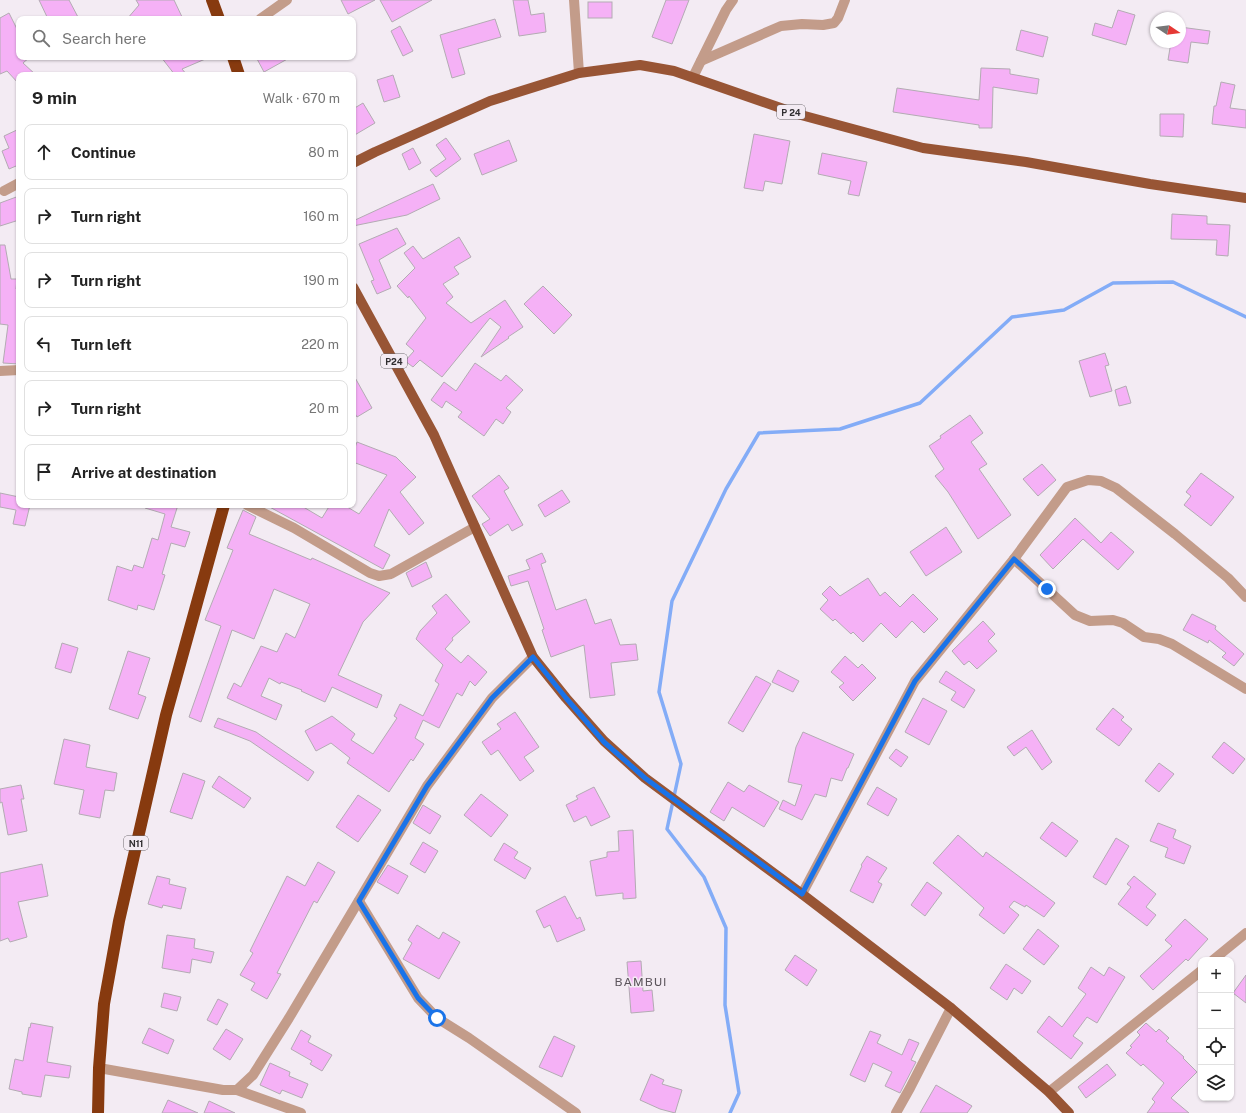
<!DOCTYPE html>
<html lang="en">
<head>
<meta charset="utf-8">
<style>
  :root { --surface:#fff; --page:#f2f2f2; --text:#222; --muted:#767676; --line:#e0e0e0 }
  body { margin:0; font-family:"Public Sans",sans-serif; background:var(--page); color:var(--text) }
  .controls { position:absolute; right:12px; bottom:12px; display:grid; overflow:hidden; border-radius:8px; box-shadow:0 1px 3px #0004 }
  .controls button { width:36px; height:36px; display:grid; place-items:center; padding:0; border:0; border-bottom:1px solid var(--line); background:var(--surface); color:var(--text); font:20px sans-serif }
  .compass { position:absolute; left:1150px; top:12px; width:36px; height:36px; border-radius:50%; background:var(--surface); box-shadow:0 1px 3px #0004; rotate:103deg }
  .stop { position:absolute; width:12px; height:12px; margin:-9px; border:3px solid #1a73e8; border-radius:50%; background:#fff }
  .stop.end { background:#1a73e8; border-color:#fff; box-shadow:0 1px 4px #0008 }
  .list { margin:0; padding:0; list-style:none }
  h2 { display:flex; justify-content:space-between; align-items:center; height:52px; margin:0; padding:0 16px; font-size:17px }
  h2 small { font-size:13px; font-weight:400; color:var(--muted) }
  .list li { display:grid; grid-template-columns:26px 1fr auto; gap:12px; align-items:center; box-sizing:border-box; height:56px; margin:0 8px 8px; padding:0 8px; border:1px solid var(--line); border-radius:8px }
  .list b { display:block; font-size:15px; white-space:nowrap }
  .list em { font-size:13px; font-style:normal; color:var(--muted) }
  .icon { flex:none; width:22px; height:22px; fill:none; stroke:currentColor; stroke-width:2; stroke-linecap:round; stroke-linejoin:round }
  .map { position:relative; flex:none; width:1246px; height:1113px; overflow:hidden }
  .search { position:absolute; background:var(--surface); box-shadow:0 1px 3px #0004; left:16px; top:16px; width:340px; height:44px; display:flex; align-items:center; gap:10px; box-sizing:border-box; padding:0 14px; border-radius:8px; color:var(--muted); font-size:15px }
  .panel { position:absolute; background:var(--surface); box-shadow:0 1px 3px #0004; left:16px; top:72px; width:340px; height:436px; border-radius:8px }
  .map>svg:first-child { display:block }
</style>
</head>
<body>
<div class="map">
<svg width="1246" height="1113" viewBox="0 0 1246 1113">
  <rect width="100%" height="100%" fill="#f3ebf3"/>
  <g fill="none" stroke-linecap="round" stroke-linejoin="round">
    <path stroke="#83acf7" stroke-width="3.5" d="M730,1113L739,1093L725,1005L726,928L704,877L667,829L681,764L659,692L672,601L726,489L759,433L840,429L920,403L1012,317L1064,310L1113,283L1173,282L1246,317"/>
  </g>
  <g fill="#f5b1f6" stroke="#b3abb3">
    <path d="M39,0H69L79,19H48Z"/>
    <path d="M136,0H174L183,19H127L139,5Z"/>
    <path d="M341,0H375L348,14Z"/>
    <path d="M380,0H432L392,22Z"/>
    <path d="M513,0H528L531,15L544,13L546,32L519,36Z"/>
    <path d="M666,0H689L672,44L652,37Z"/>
    <rect x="588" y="2" width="24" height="16"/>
    <path d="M1118,10L1135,15L1126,45L1092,35L1095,23L1112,28Z"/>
    <path d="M9,13L19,33V57H30L23,63L36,75H19V84L7,71L0,74V18Z"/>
    <path d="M495,19L501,37L458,49L465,74L452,78L440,35Z"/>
    <path d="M400,26L413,51L403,56L391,31Z"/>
    <path d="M1180,27L1210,31L1208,44L1191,42L1188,63L1168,60L1171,42H1180Z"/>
    <path d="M1021,30L1048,37L1043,57L1016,50Z"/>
    <path d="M161,57H210L182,69L187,75H175Z"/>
    <path d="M256,57H291L264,72Z"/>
    <path d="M981,68L1010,69V74L1039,79L1037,94L993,87L992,128H979V125L893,112L897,88L979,100Z"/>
    <path d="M393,75L400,97L384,102L377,80Z"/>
    <path d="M1221,82L1235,85L1230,108L1246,110V128L1212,124L1214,106H1216Z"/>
    <path d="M363,103L375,123L353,136V109Z"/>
    <path d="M1160,114H1184L1183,137L1160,136Z"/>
    <path d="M19,129V172L16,166L9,169L2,151L9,148L4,136Z"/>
    <path d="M754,134L790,141L782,184L765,181L763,191L744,188Z"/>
    <path d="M446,138L461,159L436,177L430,170L446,159L436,145Z"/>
    <path d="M509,140L517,161L482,175L474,154Z"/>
    <path d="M413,148L421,163L409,170L402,154Z"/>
    <path d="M822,153L867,162L859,196L848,194L851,181L818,174Z"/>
    <path d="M433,184L440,199L407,215L353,226V221Z"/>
    <path d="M19,196V220L0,226V203Z"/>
    <path d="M1172,214L1207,216V224L1230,225L1228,256L1216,255L1217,240L1171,239Z"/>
    <path d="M397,228L406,244L379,260L391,288L377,294L371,281L374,280L359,244Z"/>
    <path d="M459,237L471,257L454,267L459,274L443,284L453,297L446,303L471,323L505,300L523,327L508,337L509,338L481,357L501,327L490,318L442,377L420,360L413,367L405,361L414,351L406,344L426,318L409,296L408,298L397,286L415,268L404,253L413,246L423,259Z"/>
    <path d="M0,245H5L11,279H17L16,289H19V364L3,363L8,325L0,324Z"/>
    <path d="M543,286L572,315L554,334L524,304Z"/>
    <path d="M1105,353L1109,365L1105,366L1112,391L1090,397L1079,361Z"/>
    <path d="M475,363L501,381L506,375L523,390L506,408L511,412L503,424L496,419L484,436L458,417L462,412L446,401L442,408L431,400L444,382L456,391Z"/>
    <path d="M353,374L372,408L357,417L353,410Z"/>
    <path d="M1126,386L1131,403L1119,406L1115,390Z"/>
    <path d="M970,415L983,433L971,442L987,464L979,469L1011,515L978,539L948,492L935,476L944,469L929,446L941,438L940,436Z"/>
    <path d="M357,442L396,457L416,477L400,492L424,523L409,535L389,509L374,546L390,555L383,569L266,505H300L322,518L330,505H344L359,514L387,475L353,462V453Z"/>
    <path d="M1042,464L1056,480L1038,496L1023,479Z"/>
    <path d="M1201,473L1234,497L1211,526L1184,505L1191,496L1186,492Z"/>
    <path d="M499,475L509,488L504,491L523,525L512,531L508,524L490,536L482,524L490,519L472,496Z"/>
    <path d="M562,490L570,502L545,517L538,505Z"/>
    <path d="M0,493L19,497V505H30L25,526L13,524L16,510L0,507Z"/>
    <path d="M145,505H178L171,527L190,532L185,547L171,543L162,574L165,575L154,610L138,605L137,610L108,600L117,566L132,571L134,565L143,568L152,538L158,540L165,514L145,508Z"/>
    <path d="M243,510L256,517L249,534L311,560L312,558L390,593L363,622L338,675L382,695L377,708L332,687L325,702L301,691L302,690L281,682L280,684L269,678L261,696L282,705L276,720L227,698L234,683L241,687L261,646L277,652L286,633L295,638L310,604L274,589L254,639L232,630L201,722L189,717L221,626L205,620L233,550L227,548Z"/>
    <path d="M1075,518L1101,543L1111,532L1134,552L1118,570L1083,539L1053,569L1040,555Z"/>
    <path d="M946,527L962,552L926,576L910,552Z"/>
    <path d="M542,553L546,562L541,564L556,610L586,599L595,624L611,619L620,645L636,644L638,660L611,663L615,695L590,698L584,645L551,657L542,630L544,629L528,581L511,586L508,576L530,569L526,560Z"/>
    <path d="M426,562L432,577L412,587L406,573Z"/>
    <path d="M868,578L880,596L885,592L900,607L913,594L938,619L924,633L912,621L896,638L881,623L863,642L853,632L851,634L835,619L833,621L820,609L828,600L822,594L830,586L840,596Z"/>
    <path d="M446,594L470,622L452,638L453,640L445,649L461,663L468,655L487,672L475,686L470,681L462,696L457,693L439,728L423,720L415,738L424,744L413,761L411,759L389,792L347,763L350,758L331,743L316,751L305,731L332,716L355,734L351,740L373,754L397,718L394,716L400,704L423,716L439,684L435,681L443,665L416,639L420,631L437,613L432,606Z"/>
    <path d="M1192,614L1216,626L1215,629L1244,654L1234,666L1222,657L1226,653L1209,640L1208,643L1183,630Z"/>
    <path d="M983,621L995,634L988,641L997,651L977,669L969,661L964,665L952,651Z"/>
    <path d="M62,643L78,648L71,673L55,668Z"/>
    <path d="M128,651L150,658L138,694L146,697L138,719L109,709Z"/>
    <path d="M845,656L858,668L862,664L876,678L853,701L839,687L844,683L831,672Z"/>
    <path d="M778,670L799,681L793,692L772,682Z"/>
    <path d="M946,671L975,690L964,708L951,700L956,692L939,682Z"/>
    <path d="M756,676L771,684L743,732L728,723Z"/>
    <path d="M923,698L947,711L929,745L905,732Z"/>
    <path d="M1113,708L1124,717L1121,720L1132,729L1119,746L1096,729Z"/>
    <path d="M515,712L539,747L524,757L534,771L520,781L498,750L491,755L482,742L501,729L497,724Z"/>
    <path d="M218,718L256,732L314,772L308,781L250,741L214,727Z"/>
    <path d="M1032,730L1052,762L1042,770L1026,747L1014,756L1007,747Z"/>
    <path d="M803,732L854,754L848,768H847L842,781L831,778L826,797L815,794L802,820L779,809L783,800L795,806L802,785L788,782L796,747Z"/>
    <path d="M64,739L90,745L86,767L117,773L114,791L105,790L100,818L79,814L84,790L54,784Z"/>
    <path d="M1224,742L1245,759L1233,774L1212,757Z"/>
    <path d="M896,749L908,757L901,767L889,758Z"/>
    <path d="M1159,763L1174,774L1159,792L1145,781Z"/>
    <path d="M183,773L205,781L192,819L170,812Z"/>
    <path d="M219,776L251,798L244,808L212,787Z"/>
    <path d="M728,782L744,792L749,785L779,802L764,827L732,807L724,821L710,812Z"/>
    <path d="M21,785L24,799H21L27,831L8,835L2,802L0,803V789Z"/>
    <path d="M594,787L610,817L591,826L586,816L574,822L566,805L578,799L576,796Z"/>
    <path d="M877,787L897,799L888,816L867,804Z"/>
    <path d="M481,794L508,815L491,837L464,815Z"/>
    <path d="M358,795L381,810L358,842L336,827Z"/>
    <path d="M423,805L441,816L430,834L413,823Z"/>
    <path d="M1052,822L1078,841L1066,857L1040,838Z"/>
    <path d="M1158,823L1176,830L1173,838L1191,846L1184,864L1165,857L1168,848L1150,841Z"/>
    <path d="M633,830L636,898L623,899V893L596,896L590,861L607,857V852L619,851L618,831Z"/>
    <path d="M958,835L983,857L986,852L1055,903L1044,917L1026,905L1025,907L1014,901L1009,907L1019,915L1004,934L979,915L984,908L933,863Z"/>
    <path d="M1116,838L1129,846L1106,885L1093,877Z"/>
    <path d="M423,842L438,851L425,873L410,864Z"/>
    <path d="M504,843L518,852L514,858L531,868L525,879L494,860Z"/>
    <path d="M867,856L887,868L878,882L882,884L873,903L850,891L862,866L861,865Z"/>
    <path d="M318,862L335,872L317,903L314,901L277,973L281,974L267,999L251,990L255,983L240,975L253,953L250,951L287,876L305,886Z"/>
    <path d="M42,864L48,896L18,902L27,937L10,942L8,938L0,941V873Z"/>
    <path d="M388,865L408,876L398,894L377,882Z"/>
    <path d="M157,876L170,879L169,884L186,888L181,909L163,905L162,908L148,904Z"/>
    <path d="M1134,876L1156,894L1146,907L1156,915L1147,926L1118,904L1131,887L1127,884Z"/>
    <path d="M927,882L942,893L925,916L911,905Z"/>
    <path d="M565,896L577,919L580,917L585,930L557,942L550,925L544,928L536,911Z"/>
    <path d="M1185,919L1208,939L1188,961L1186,959L1153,990L1140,976L1172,946L1165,940Z"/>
    <path d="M417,925L439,939L443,932L460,942L439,979L403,959L412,943L408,940Z"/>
    <path d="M1038,929L1059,946L1044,965L1023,949Z"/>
    <path d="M167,935L195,939L194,948L214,952L211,963L192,959L190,973L162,968Z"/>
    <path d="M795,955L817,970L807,986L785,970Z"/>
    <path d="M641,961L643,991L652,990L654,1011L631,1013L627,962Z"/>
    <path d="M1006,964L1031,981L1022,994L1014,988L1007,1000L990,988Z"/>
    <path d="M1091,967L1104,976L1109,967L1125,977L1097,1023L1087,1017L1073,1036L1083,1043L1071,1059L1037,1032L1049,1016L1062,1027L1086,994L1078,988Z"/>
    <path d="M1246,975V1003L1233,993Z"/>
    <path d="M164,993L181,997L177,1011L161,1007Z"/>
    <path d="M218,999L228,1004L217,1025L207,1020Z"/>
    <path d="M31,1023L53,1027L47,1062L71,1066L69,1078L45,1075L41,1097L22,1094V1092L9,1089L15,1059L23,1061L29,1027L30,1028Z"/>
    <path d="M1146,1023L1156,1032L1159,1029L1169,1038L1166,1041L1184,1057L1183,1058L1197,1072L1171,1098L1189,1113H1147L1155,1102L1152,1099L1164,1083L1143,1064L1141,1066L1126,1053L1132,1047L1130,1046L1140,1035L1137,1032Z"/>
    <path d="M149,1028L174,1040L168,1054L142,1043Z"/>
    <path d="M226,1029L243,1039L230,1060L213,1049Z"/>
    <path d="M301,1030L311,1036L308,1042L332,1055L322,1071L310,1064L312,1061L291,1049Z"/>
    <path d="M870,1031L881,1035L877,1043L902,1055L909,1039L919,1043L911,1060L916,1062L900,1093L885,1086L892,1072L873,1063L865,1082L850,1075Z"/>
    <path d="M554,1036L575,1046L562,1077L539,1067Z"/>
    <path d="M270,1063L290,1072L289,1076L308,1084L302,1098L282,1090L280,1094L260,1085Z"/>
    <path d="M1107,1064L1116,1075L1086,1098L1078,1087Z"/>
    <path d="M651,1074L664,1080L662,1084L682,1090L675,1113L660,1109L640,1100Z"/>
    <path d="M936,1085L972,1106L967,1113H920Z"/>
    <path d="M168,1100L198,1113H162Z"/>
    <path d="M209,1101L235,1113H204Z"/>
  </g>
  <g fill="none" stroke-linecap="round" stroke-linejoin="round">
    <g stroke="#c39c8a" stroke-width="10">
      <path d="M574,0L579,73"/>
      <path d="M260,19L287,0"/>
      <path d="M701,61L781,26L802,24L823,25L834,23L838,18L845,0"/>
      <path d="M693,77L726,10L733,0"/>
      <path d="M4,191L19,183"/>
      <path d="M0,371L19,370"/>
      <path d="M247,505L294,528L370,573L379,576L391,574L475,527"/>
      <path d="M1014,559L1075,615L1090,621L1113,620L1123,623L1144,637L1159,639L1172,644L1246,689"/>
      <path d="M802,894L915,681L1014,559L1067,487L1088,480L1101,481L1116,488L1175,534L1228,578L1246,597"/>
      <path d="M359,901L418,998L437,1018L469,1038L576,1113"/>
      <path d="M1213,960L1246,933"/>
      <path d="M99,1068L223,1090H237L253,1075L289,1018L427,786L492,698L533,657"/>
      <path d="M237,1090L301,1113"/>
      <path d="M1049,1092L1201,971"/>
      <path d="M896,1113L910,1088L951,1008"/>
    </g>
    <g stroke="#985535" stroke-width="10">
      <path d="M353,163L375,152L490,101L579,73L640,65L674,71L801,115L923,148L1026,162L1150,184L1246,198"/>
      <path d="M353,287L434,435L533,657L566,698L604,741L645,778L802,894L951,1008L1049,1092L1069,1113"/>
    </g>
    <g stroke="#873a0f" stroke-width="12">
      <path d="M212,0L219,19"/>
      <path d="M233,57L239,75"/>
      <path d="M98,1113L99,1068L104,1004L119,921L166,715L224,505"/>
    </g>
  </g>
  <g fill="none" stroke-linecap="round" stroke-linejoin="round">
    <path stroke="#1a73e8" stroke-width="5" d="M437,1018L418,998L359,901L427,786L492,698L533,657L566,698L604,742L645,778L802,894L915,681L1014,559L1047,589"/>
  </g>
  <g text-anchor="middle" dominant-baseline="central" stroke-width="3" stroke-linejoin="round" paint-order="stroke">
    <g fill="#f3ebf3" stroke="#6a666a" stroke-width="1">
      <rect x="777" y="105" width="28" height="14" rx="3"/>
      <rect x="381" y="354" width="26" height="14" rx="3"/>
      <rect x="124" y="836" width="24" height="14" rx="3"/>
    </g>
    <g font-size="9" font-weight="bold" fill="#302d30">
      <text x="791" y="112">P 24</text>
      <text x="394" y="361">P24</text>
      <text x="136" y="843">N11</text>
    </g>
    <g font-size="12" letter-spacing="1" fill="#5b545b" stroke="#f3ebf3">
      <text x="641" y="982">BAMBUI</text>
    </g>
  </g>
</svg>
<div class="controls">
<button>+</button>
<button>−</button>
<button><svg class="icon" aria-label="locate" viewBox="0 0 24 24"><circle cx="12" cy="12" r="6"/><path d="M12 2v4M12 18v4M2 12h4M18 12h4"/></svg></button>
<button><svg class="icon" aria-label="layers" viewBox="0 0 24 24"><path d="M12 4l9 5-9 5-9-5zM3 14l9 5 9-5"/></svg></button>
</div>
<svg class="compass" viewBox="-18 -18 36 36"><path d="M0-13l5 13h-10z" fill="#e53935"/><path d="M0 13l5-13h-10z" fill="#767676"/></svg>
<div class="stop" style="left:437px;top:1018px"></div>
<div class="stop end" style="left:1047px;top:589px"></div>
<div class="search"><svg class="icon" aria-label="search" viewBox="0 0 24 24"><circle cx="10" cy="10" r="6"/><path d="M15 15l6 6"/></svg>Search here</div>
<section class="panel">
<h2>9 min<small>Walk · 670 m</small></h2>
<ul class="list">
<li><svg class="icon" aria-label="ahead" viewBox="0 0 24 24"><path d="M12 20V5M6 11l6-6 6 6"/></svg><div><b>Continue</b></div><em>80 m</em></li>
<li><svg class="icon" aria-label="right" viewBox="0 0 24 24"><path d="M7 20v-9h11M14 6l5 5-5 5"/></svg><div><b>Turn right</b></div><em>160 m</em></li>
<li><svg class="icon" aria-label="right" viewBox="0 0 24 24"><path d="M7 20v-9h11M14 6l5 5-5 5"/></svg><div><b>Turn right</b></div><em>190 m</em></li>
<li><svg class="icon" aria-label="left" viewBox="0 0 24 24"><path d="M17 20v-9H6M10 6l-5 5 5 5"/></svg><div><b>Turn left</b></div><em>220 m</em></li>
<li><svg class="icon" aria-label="right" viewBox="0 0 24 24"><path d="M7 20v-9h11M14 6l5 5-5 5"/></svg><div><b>Turn right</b></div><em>20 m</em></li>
<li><svg class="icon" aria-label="arrive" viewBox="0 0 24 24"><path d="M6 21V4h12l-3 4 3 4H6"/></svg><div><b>Arrive at destination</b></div></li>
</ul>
</section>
</div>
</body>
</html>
